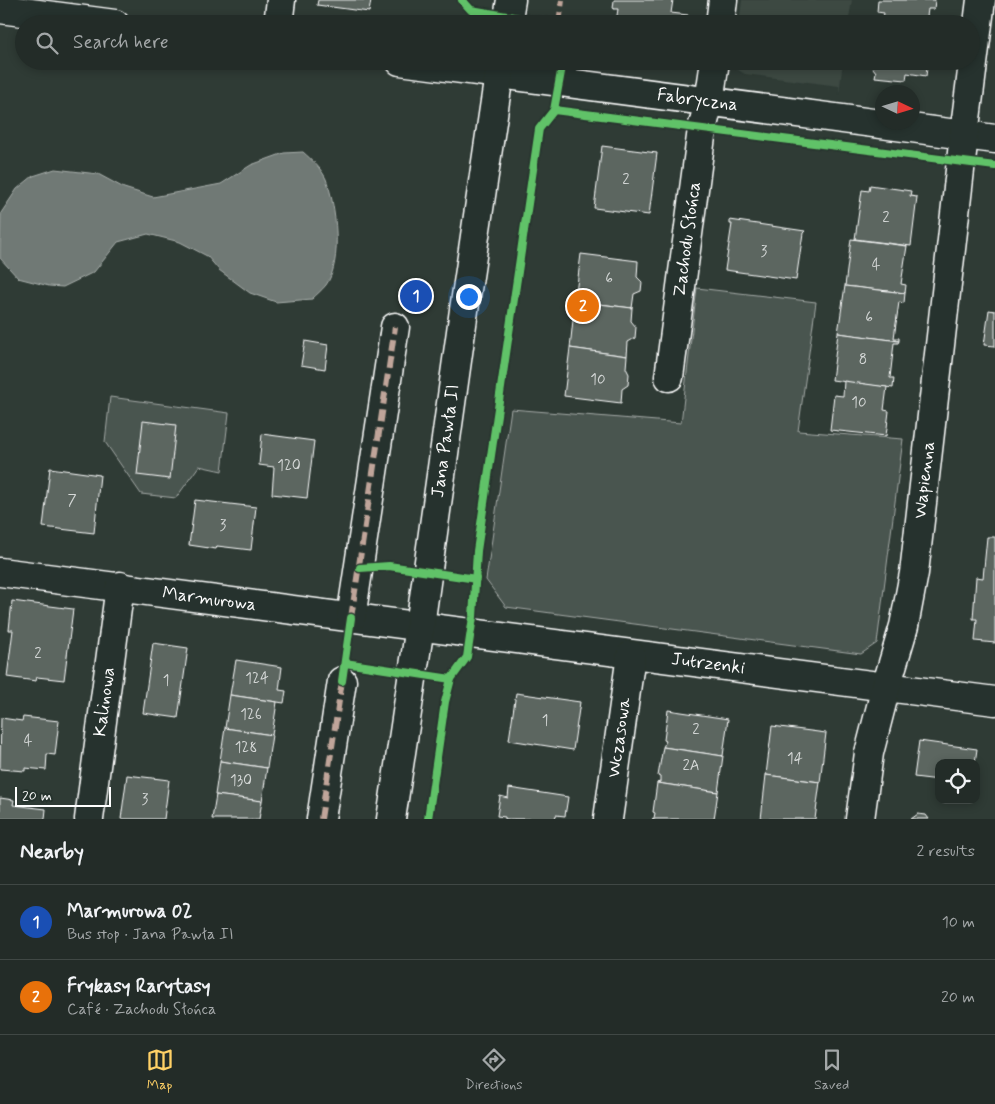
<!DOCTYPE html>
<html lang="en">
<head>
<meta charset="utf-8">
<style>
  :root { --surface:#232c28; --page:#2f3834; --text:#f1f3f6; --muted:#a3a7a8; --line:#404845; --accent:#ffd166 }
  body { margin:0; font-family:Mynerve,sans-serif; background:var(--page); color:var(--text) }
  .controls { position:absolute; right:15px; bottom:15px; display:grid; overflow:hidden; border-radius:10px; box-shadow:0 2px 8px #0003 }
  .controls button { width:45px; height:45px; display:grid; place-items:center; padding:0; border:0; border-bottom:1px solid var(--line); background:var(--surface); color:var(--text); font:25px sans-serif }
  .compass { position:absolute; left:875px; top:85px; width:45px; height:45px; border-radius:50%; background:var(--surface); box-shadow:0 2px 8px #0003; rotate:94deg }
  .scale { position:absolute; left:15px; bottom:12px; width:96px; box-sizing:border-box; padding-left:5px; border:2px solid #fff; border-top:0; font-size:14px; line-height:18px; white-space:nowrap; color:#fff; -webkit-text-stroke:4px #26332d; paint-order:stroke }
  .you { position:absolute; left:468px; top:296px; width:18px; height:18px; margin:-12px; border:4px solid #fff; border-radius:50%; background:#1a73e8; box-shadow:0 0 0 8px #1a73e833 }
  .badge { display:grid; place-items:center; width:32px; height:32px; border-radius:50%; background:var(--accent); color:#fff; font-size:16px; font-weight:700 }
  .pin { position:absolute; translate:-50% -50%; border:2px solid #fff; box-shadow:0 1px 5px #0006 }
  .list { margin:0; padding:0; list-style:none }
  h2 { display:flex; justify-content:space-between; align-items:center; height:65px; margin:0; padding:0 20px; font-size:21px }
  h2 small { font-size:16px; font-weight:400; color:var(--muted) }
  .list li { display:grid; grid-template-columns:32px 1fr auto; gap:15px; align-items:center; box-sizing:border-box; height:75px; padding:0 20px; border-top:1px solid var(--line) }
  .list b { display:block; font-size:19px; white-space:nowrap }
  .list p { margin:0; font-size:16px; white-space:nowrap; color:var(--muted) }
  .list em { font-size:16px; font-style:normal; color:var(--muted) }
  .icon { flex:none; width:28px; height:28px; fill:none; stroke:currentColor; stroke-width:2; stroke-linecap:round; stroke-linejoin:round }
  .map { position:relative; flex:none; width:995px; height:819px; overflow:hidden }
  .search { position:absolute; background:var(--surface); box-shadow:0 2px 8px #0003; left:15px; right:15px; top:15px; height:55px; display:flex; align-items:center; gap:12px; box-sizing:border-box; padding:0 18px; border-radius:28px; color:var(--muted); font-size:19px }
  .sheet { height:215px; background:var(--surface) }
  nav { display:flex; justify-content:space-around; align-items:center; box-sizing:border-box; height:70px; border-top:1px solid var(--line); background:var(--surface); font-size:14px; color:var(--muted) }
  nav a { display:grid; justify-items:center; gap:2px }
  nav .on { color:var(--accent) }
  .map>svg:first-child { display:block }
</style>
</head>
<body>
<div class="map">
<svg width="995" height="819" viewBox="0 0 995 819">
  <rect width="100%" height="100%" fill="#2f3b35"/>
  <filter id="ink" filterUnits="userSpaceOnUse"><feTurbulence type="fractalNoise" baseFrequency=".02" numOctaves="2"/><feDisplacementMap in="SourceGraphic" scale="10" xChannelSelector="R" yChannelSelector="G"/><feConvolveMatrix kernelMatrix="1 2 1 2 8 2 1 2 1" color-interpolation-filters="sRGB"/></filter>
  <g filter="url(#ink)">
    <g fill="#3c4842">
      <path d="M742,0H852L848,24H739Z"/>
      <path d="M734,61H843L839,94V86L745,74L733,67Z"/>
    </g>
    <g fill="#4a544f" stroke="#a4aaa7">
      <path d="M697,288L816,302L798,431L903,439L877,643L861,654L506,607L486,580L511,409L681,423Z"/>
      <path d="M110,397L229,413L222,471L199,466L176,498L141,494L105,442Z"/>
    </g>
    <path fill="#707975" stroke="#a9afac" d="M303,152C312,160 321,168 326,179C336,205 343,262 326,285C322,290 316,295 312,299L276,302L250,293L219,270L207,256L180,242L148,234L118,242L94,272L63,287L49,286L18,278L0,258L1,213L17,189L33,176L55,169L98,174L124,188L153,197L221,184L251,165L284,153Z"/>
    <g fill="#5b6661" stroke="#fff">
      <path d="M318,0H371L369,12L317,5Z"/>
      <path d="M614,0H673L671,13L688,15L687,24H590L591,18L616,22L618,9H613Z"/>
      <path d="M878,0H935L934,9H928L926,24H882L884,13L877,12Z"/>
      <path d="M653,61H682V65Z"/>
      <path d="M871,61H928L926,76L907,73L906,80L875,77L876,72L870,64Z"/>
      <path d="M602,146L657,153L649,215L594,208Z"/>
      <path d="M870,185L911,191L910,196L917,197L911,246L855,239L862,190L869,191Z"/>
      <path d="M730,220L805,231L803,233L796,280L725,270L732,224H730Z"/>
      <path d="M851,239L907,246L901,284L906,285L905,293L845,286Z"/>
      <path d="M581,254L638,261L637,277L642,282L641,291L634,294L632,308L575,301Z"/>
      <path d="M845,286L905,293L904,303L899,302L894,338H899V341L838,333Z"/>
      <path d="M575,301L632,308L631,321L636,327L635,338L628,342L627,356L570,348Z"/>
      <path d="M989,310L995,311V346L984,345Z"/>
      <path d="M838,333L899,341L898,343H894L890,378H894L893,388L832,380Z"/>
      <path d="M305,341L328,345L325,369L301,365Z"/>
      <path d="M570,348L627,356L626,368L629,374L628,385L622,389L621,403L564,396Z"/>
      <path d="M844,381L887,387L884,410L889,411L886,436L830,430L834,395L843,396Z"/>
      <path d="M143,421L176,425L170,479L137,475Z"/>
      <path d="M262,434L314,441L307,498L272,494L274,467L259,465Z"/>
      <path d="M50,468L100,475L94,533L43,527Z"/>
      <path d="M195,500L256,507L251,550L217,546L216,549L189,545Z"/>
      <path d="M987,537H995V643L975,641L977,619H973L976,577L983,578Z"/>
      <path d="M12,601L73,609L64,680L37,677L36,681L7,677L13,630H9Z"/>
      <path d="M153,643L188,648L178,718L143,713Z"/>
      <path d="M236,660L282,667L279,690L286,691L284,703L230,695Z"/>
      <path d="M516,693L580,702L573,750L509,740Z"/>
      <path d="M230,695L277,702L272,735L225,728Z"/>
      <path d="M668,710L728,719L723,756L663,747L666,741L664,740Z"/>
      <path d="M23,717L59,721L55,755L47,754L46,770L25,768V771L0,769L1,718L22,721Z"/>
      <path d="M772,726L826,733L820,782L766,775Z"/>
      <path d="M225,728L272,735L267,768L220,761Z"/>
      <path d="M919,741L977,749L975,763H939V780L914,777Z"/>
      <path d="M663,747L723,756L718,792L657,783L660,782V777L658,776Z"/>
      <path d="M220,761L267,768L262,801L215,795Z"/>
      <path d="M127,775L169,780L164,819H121Z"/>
      <path d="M766,775L820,782L815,819H761Z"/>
      <path d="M657,783L718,792L714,819H652L654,818L655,813L653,812Z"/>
      <path d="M509,788L568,797L565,816L556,815L555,819H505V817L497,816L500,796L508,798Z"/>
      <path d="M216,795L262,801L259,819H212Z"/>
      <path d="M0,798L14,800L13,805L46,809L45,819H0Z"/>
      <path d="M918,814L926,815L929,819H911Z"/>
    </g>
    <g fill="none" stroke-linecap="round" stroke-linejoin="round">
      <g stroke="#fff" stroke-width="31">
        <g id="street">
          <path d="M0,9L115,24"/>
          <path d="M278,24L281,0"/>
          <path d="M720,24L723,0"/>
          <path id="s1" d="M400,61L995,139"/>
          <path id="s2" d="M669,377L702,129L709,102L715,61"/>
          <path id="s3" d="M0,572L995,701"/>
          <path d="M351,618L395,327"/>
          <path id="s4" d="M89,819L120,586"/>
          <path d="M321,819L342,681"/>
          <path id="s5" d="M608,819L631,655"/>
          <path id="s6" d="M860,819L869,753L886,687L904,626L914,573L964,135L981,0"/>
        </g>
      </g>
      <g stroke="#fff" stroke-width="31">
        <g id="secondary">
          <path d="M507,24L511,0"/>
          <path id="s7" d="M391,819L420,626L464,310L501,61"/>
        </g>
      </g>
      <use href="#street" stroke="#26332d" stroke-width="28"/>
      <use href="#secondary" stroke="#26332d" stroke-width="28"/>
      <g stroke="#c0a59a" stroke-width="6" stroke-dasharray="12 6" stroke-linecap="butt">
        <path d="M559,24L562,0"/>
        <path d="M351,618L395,327"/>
        <path d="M321,819L342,681"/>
      </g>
      <g stroke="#26332d" stroke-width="11">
        <g id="cycleway">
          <path d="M462,0L471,10L555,24"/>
          <path d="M554,110L995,166"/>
          <path d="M360,568L389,566L476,579"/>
          <path d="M345,663L451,679"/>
          <path d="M342,681L351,618"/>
          <path d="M428,819L445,702L451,679L467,657L473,617L477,551L539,129L554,110L563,61"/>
        </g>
      </g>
      <use href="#cycleway" stroke="#61c268" stroke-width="8"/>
    </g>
  </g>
  <g text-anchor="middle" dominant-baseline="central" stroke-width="5" stroke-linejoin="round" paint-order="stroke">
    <g font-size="15" fill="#d6d9d8">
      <text x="626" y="180">2</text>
      <text x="886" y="218">2</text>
      <text x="764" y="252">3</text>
      <text x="876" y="265">4</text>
      <text x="609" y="279">6</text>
      <text x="869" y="318">6</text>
      <text x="863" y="360">8</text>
      <text x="598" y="380">10</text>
      <text x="859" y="403">10</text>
      <text x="289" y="466">120</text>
      <text x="72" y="501">7</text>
      <text x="223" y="526">3</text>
      <text x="38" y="654">2</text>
      <text x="257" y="679">124</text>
      <text x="166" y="681">1</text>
      <text x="251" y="715">126</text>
      <text x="545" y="721">1</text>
      <text x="696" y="730">2</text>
      <text x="28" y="741">4</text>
      <text x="246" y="748">128</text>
      <text x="795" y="759">14</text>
      <text x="691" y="766">2A</text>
      <text x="241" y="781">130</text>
      <text x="145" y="800">3</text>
    </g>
    <g font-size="18" fill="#fff" stroke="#26332d">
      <text stroke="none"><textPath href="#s1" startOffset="300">Fabryczna</textPath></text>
      <text stroke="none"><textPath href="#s2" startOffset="139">Zachodu Słońca</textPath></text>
      <text stroke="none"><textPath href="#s7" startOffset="382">Jana Pawła II</textPath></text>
      <text stroke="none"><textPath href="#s6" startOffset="346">Wapienna</textPath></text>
      <text stroke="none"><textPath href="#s3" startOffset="211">Marmurowa</textPath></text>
      <text stroke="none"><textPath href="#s3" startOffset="714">Jutrzenki</textPath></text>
      <text stroke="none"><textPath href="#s4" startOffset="118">Kalinowa</textPath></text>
      <text stroke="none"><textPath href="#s5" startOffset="82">Wczasowa</textPath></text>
    </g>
  </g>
</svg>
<div class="controls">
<button><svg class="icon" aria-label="locate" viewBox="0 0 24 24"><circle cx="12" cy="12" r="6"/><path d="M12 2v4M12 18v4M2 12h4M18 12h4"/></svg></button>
</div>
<svg class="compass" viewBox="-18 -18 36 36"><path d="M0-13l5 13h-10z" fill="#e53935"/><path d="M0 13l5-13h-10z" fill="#a3a7a8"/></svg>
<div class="scale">20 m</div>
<div class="you"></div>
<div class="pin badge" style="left:416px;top:296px;background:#1a4fb4">1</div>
<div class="pin badge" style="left:583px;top:306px;background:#e8710a">2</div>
<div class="search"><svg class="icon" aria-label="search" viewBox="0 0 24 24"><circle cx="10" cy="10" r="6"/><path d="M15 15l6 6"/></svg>Search here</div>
</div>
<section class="sheet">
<h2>Nearby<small>2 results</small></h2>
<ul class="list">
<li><span class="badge" style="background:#1a4fb4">1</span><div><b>Marmurowa 02</b><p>Bus stop · Jana Pawła II</p></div><em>10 m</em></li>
<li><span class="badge" style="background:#e8710a">2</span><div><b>Frykasy Rarytasy</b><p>Café · Zachodu Słońca</p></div><em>20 m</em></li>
</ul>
</section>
<nav>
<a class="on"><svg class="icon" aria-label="map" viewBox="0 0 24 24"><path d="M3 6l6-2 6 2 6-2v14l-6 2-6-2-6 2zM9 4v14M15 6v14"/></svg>Map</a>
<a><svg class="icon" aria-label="directions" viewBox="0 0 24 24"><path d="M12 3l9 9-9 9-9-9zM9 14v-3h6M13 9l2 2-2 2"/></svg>Directions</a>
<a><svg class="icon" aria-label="saved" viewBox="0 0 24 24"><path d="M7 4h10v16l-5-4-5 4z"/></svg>Saved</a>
</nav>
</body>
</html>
